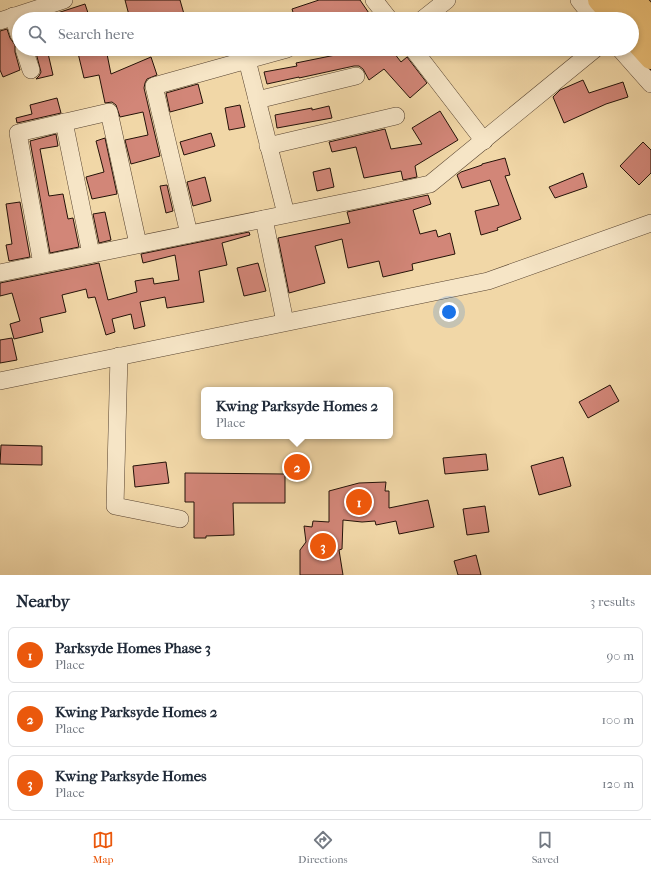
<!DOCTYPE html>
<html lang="en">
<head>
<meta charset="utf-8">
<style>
  :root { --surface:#fff; --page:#f2f2f3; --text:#1f2937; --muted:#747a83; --line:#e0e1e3; --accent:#ea580c }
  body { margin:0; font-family:"IM FELL French Canon",serif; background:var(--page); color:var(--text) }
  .you { position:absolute; left:449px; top:312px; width:14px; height:14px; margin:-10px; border:3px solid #fff; border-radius:50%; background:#1a73e8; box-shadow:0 0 0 6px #1a73e833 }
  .badge { display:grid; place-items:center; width:26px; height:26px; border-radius:50%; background:var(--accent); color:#fff; font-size:13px; font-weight:700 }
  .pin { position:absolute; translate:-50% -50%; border:2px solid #fff; box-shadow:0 1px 4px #0006 }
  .popup { position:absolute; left:201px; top:387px; width:192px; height:52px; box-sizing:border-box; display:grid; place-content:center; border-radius:6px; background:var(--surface); filter:drop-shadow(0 1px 3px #0005); font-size:13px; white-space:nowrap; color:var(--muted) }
  .popup b { font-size:15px; color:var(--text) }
  .popup::after { content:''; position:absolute; left:50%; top:100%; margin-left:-8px; border:8px solid transparent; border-top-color:var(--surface) }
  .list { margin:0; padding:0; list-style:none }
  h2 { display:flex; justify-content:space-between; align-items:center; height:52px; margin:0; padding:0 16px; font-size:17px }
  h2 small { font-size:13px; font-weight:400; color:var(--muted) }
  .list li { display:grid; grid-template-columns:26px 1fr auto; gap:12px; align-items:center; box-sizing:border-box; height:56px; margin:0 8px 8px; padding:0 8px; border:1px solid var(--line); border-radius:6px }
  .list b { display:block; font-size:15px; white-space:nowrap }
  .list p { margin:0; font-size:13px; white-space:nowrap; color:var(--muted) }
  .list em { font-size:13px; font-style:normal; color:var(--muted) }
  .icon { flex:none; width:22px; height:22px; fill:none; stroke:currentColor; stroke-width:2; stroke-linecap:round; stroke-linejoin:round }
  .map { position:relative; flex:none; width:651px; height:575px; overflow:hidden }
  .search { position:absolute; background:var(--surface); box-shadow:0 2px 6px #0003; left:12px; right:12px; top:12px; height:44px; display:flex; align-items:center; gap:10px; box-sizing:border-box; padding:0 14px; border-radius:22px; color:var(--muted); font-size:15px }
  .sheet { height:244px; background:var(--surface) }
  nav { display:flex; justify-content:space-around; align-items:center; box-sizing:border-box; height:56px; border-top:1px solid var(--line); background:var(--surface); font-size:11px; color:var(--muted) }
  nav a { display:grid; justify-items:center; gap:2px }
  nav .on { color:var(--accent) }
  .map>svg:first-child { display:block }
</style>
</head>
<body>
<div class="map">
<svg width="651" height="575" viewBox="0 0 651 575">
  <rect width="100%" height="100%" fill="#f1d7a7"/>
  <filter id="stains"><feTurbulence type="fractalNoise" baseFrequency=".005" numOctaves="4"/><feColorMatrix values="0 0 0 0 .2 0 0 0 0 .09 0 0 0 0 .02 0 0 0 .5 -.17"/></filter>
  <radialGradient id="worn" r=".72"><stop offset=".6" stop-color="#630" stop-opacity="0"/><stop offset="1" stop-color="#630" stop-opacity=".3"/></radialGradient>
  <g fill="#d28678" stroke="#241208">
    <path d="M125,0H180L184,14L168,19H157L156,13L134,19H130Z"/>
    <path d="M319,0H360L373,19H295L292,9Z"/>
    <path d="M85,4L90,19H46L45,17Z"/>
    <path d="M7,29L10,38L15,45V52L20,70L3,77L0,70V31Z"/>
    <path d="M35,49H47L53,75L36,79L39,76L41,72Z"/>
    <path d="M77,49H106L111,74L151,57L157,75L147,79L145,83L144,88L160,156L131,164L125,140L148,135L143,112L120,117L116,105L112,102L105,103L99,75L84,78Z"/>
    <path d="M365,49H391L401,62L407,57L427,83L410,98L384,69L369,80L363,69L359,66H354L299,78V77L267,84L264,72L297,66L296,63Z"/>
    <path d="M583,80L589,93L623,82L628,97L606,104L564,123L553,97L560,90Z"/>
    <path d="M198,84L203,103L170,112L166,93Z"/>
    <path d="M57,98L61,113L17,123L16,118L32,114L30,105Z"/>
    <path d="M240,105L245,127L229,130L225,108Z"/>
    <path d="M329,106L332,118L277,128L275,115L312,108V110Z"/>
    <path d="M440,111L458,140L415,166L417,177L403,180L401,171L364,178L356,147L332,152L329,142L385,129L391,149L422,144L412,128Z"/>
    <path d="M211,133L215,146L184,155L180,142Z"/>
    <path d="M56,134L58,146L40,149L49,196L63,194L68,219L73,218L79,247L50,253L30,141Z"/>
    <path d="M105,138L117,194L92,199L86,177L104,172L96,141Z"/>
    <path d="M643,142L651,150V173L639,185L620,166Z"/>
    <path d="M505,158L510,175L505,176L521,219L497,228L498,230L481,235L475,211L499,205L490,180L462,188L457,175L461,172L482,165V164Z"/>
    <path d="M330,168L334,187L317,191L313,172Z"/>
    <path d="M583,173L587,187L555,198L549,187Z"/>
    <path d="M205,177L211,201L193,206L187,182Z"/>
    <path d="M167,185L173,211L166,213L160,186Z"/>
    <path d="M428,195L431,204L413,210L420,234L436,230L438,237L450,233L455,254L412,264L413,270L383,277L379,261L348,268L342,239L315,246L325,283L289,293L278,238L350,223L347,212Z"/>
    <path d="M20,202L30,257L9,261L6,245L12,244L6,204Z"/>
    <path d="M105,212L111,240L99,243L93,214Z"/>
    <path d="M249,232L250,235L222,243L227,265L199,271L204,302L167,308L165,297L140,302L145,326L134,329L131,314L112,319L115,332L106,335L95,297L88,298L86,289L62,295L66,312L40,318L43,332L14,339L10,324L20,321L12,293L0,296V283L99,263L108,300L137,292L135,281L153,278L154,284L179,280L175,255L143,263L141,254Z"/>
    <path d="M258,263L266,291L244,296L237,268Z"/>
    <path d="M12,338L17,360L0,363V340Z"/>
    <path d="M610,385L619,401L588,418L579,402Z"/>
    <path d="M1,445L42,446V465L0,464Z"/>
    <path d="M486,454L488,470L445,474L443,458Z"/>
    <path d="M563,457L571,486L539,495L531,466Z"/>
    <path d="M166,462L169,483L135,487L133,466Z"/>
    <path d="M185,473L285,474V503H233L234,535L206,536V538H194V502H185Z"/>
    <path d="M386,482L385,491H389V508L428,500L434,527L399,534L396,521L376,525L375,521L362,522L343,520L342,549L339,550L343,575H300V550L306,542L304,526L312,527L313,521L329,522V491L359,483Z"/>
    <path d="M485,506L489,532L467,535L463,509Z"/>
    <path d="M476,555L481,575H458L454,561Z"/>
  </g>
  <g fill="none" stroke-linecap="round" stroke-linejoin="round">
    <g stroke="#574330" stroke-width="18">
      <g id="minor">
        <path d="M374,0L389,19"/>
        <path d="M579,0L594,19"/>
        <path d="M13,16L19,35"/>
        <path d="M423,19L447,0"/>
        <path d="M0,21L64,0"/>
        <path d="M24,49L31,70"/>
        <path d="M413,49L484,141"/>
        <path d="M620,49L651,84"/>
        <path d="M247,60L287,49"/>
        <path d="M257,100L356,76"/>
        <path d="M64,122L91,254"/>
        <path d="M268,146L396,116"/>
        <path d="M264,219L285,322"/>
        <path d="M189,234L154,86L247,60L286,214"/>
        <path d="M42,264L18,133L109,112L138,244"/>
        <path d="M0,273L371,197L430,184L595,49"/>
        <path d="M119,356L115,506L180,519"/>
        <path d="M0,381L488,281L651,223"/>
      </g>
    </g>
    <g stroke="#241208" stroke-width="24">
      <path id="major" d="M620,0L651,36"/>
    </g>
    <g stroke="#241208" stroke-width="24">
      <g id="highway">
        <path d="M599,0L616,19"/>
        <path d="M634,0L651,19"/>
        <path d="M632,37L651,58"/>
      </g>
    </g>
    <use href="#minor" stroke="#f6e5c6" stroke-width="17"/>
    <use href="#major" stroke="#e8bc74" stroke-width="22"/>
    <use href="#highway" stroke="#e8bc74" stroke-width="22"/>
  </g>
  <rect width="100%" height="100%" filter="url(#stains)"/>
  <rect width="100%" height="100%" fill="url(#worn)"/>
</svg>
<div class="you"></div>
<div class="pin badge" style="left:359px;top:502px">1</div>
<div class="pin badge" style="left:297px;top:467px">2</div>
<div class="popup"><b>Kwing Parksyde Homes 2</b>Place</div>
<div class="pin badge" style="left:323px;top:546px">3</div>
<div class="search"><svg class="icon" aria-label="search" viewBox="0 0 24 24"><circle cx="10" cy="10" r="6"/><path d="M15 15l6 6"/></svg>Search here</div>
</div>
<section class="sheet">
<h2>Nearby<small>3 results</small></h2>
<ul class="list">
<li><span class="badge">1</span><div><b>Parksyde Homes Phase 3</b><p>Place</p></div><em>90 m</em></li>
<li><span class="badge">2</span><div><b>Kwing Parksyde Homes 2</b><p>Place</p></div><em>100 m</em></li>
<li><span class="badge">3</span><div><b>Kwing Parksyde Homes</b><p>Place</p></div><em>120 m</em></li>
</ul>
</section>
<nav>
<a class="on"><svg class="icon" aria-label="map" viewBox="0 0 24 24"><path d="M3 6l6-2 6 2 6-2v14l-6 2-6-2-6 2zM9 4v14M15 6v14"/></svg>Map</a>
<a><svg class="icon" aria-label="directions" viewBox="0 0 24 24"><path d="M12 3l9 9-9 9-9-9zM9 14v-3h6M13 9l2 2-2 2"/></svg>Directions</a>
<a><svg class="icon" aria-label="saved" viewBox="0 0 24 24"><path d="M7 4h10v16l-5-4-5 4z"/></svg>Saved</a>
</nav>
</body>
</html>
